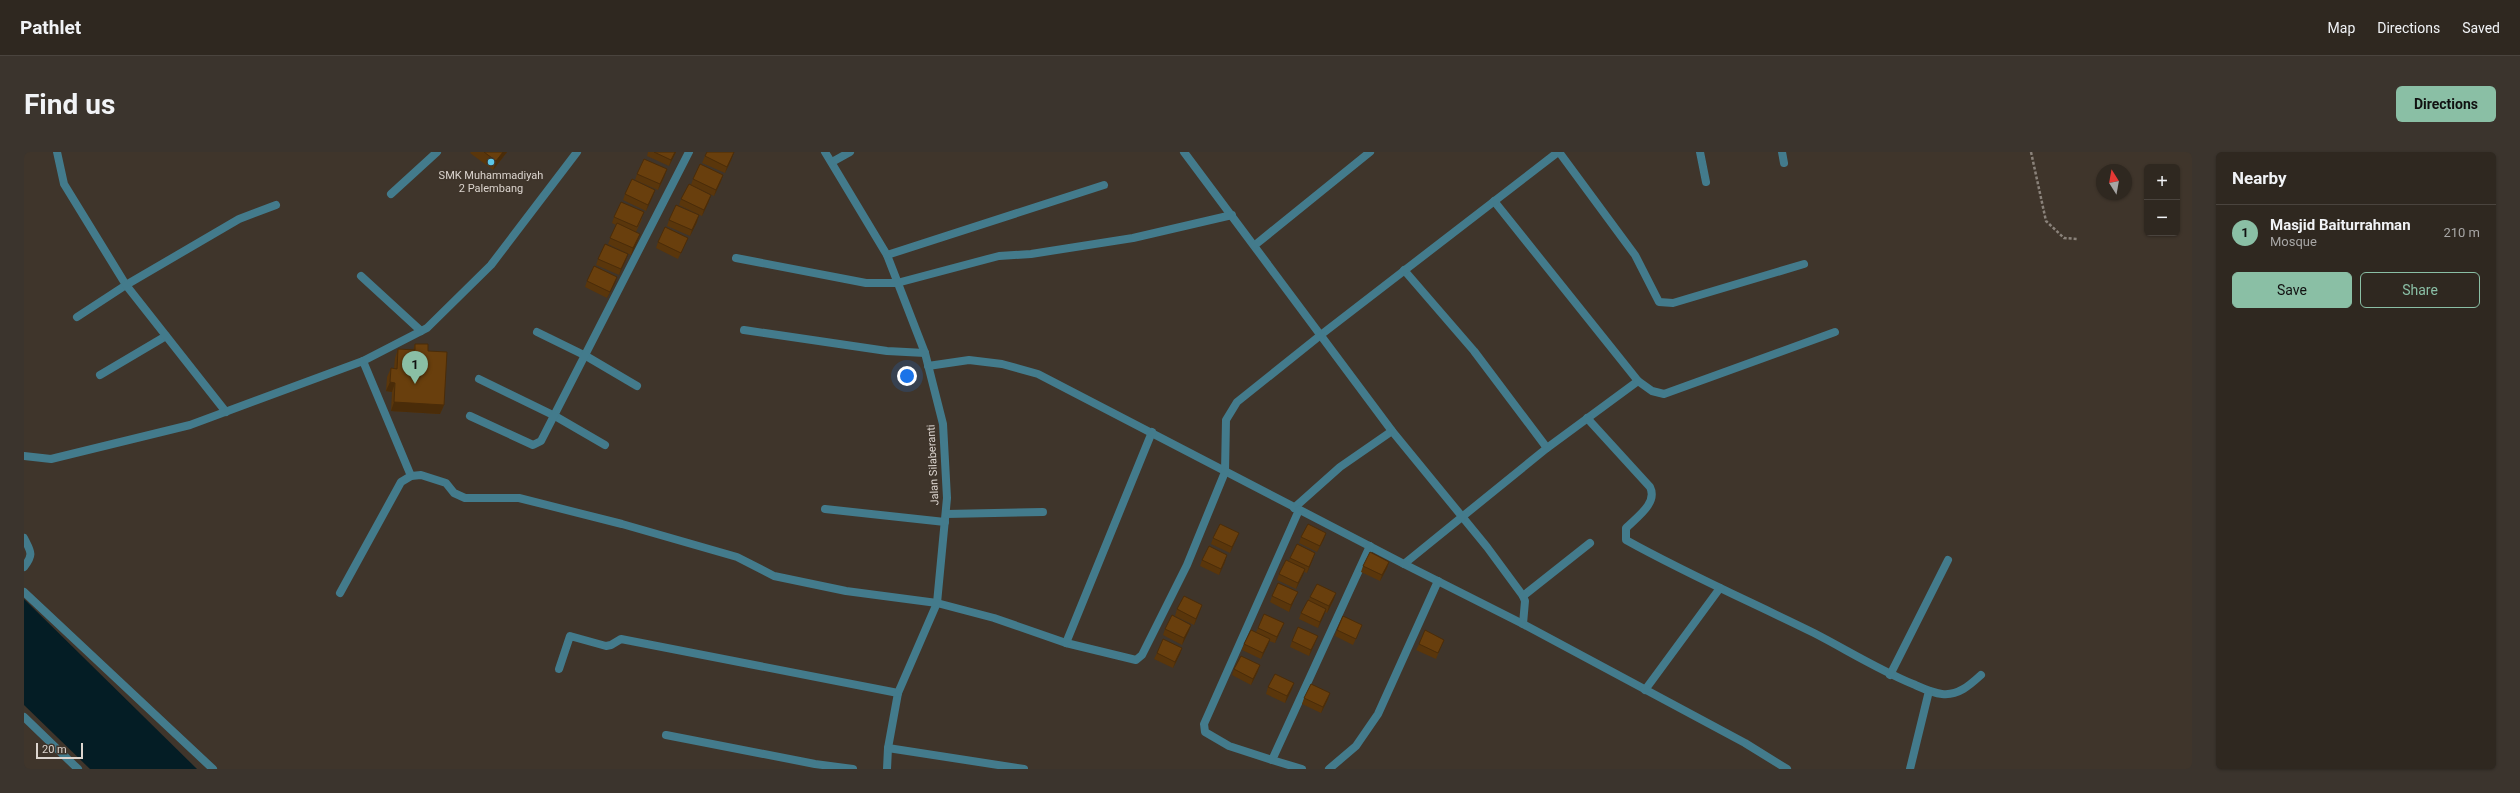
<!DOCTYPE html>
<html lang="en">
<head>
<meta charset="utf-8">
<style>
  :root { --surface:#2f2820; --page:#3b342d; --text:#f1f3f6; --muted:#a7a6a5; --line:#4a443e; --accent:#8abfa5 }
  body { margin:0; font-family:Roboto,sans-serif; background:var(--page); color:var(--text) }
  .controls { position:absolute; right:12px; top:12px; display:grid; overflow:hidden; border-radius:6px; box-shadow:0 1px 3px #0004 }
  .controls button { width:36px; height:36px; display:grid; place-items:center; padding:0; border:0; border-bottom:1px solid var(--line); background:var(--surface); color:var(--text); font:20px sans-serif }
  .compass { position:absolute; left:2072px; top:12px; width:36px; height:36px; border-radius:50%; background:var(--surface); box-shadow:0 1px 3px #0004; rotate:349deg }
  .scale { position:absolute; left:12px; bottom:10px; width:47px; box-sizing:border-box; padding-left:4px; border:2px solid #dcd5cf; border-top:0; font-size:11px; line-height:14px; white-space:nowrap; color:#dcd5cf; -webkit-text-stroke:3px #3f352b; paint-order:stroke }
  .you { position:absolute; left:883px; top:224px; width:14px; height:14px; margin:-10px; border:3px solid #fff; border-radius:50%; background:#1a73e8; box-shadow:0 0 0 6px #1a73e833 }
  .badge { display:grid; place-items:center; width:26px; height:26px; border-radius:50%; background:var(--accent); color:#111; font-size:13px; font-weight:700 }
  .pin { position:absolute; translate:-50% -33px; filter:drop-shadow(0 1px 2px #0008) }
  .pin::after { content:''; position:absolute; top:21px; width:14px; height:12px; background:inherit; clip-path:polygon(0 0,100% 0,50% 100%) }
  .list { margin:0; padding:0; list-style:none }
  h2 { display:flex; justify-content:space-between; align-items:center; height:52px; margin:0; padding:0 16px; font-size:17px }
  h2 small { font-size:13px; font-weight:400; color:var(--muted) }
  .list li { display:grid; grid-template-columns:26px 1fr auto; gap:12px; align-items:center; box-sizing:border-box; height:56px; padding:0 16px; border-top:1px solid var(--line) }
  .list b { display:block; font-size:15px; white-space:nowrap }
  .list p { margin:0; font-size:13px; white-space:nowrap; color:var(--muted) }
  .list em { font-size:13px; font-style:normal; color:var(--muted) }
  .actions { display:flex; gap:8px; padding:12px 16px }
  .actions a { flex:1; padding:9px 0; border:1px solid var(--accent); border-radius:6px; text-align:center; font-size:14px; color:var(--accent) }
  .actions .main { background:var(--accent); color:#111 }
  .map { position:relative; flex:none; width:2168px; height:617px; overflow:hidden; border-radius:6px }
  header { display:flex; align-items:center; gap:24px; box-sizing:border-box; height:56px; padding:0 20px; background:var(--surface); border-bottom:1px solid var(--line) }
  header strong { font-size:19px }
  nav { display:flex; gap:22px; margin-inline-start:auto; font-size:14px }
  .intro { display:flex; align-items:center; justify-content:space-between; box-sizing:border-box; height:96px; padding:0 24px }
  h1 { margin:0; font-size:28px }
  .button { padding:10px 18px; border-radius:6px; background:var(--accent); color:#111; font-size:14px; font-weight:700 }
  main { display:flex; gap:24px; padding:0 24px }
  aside { flex:1; background:var(--surface); border-radius:6px; box-shadow:0 1px 3px #0004 }
  .map>svg:first-child { display:block }
</style>
</head>
<body>
<header>
<strong>Pathlet</strong>
<nav><a>Map</a><a>Directions</a><a>Saved</a></nav>
</header>
<div class="intro"><h1>Find us</h1><a class="button">Directions</a></div>
<main>
<div class="map">
<svg width="2168" height="617" viewBox="0 0 2168 617">
  <rect width="100%" height="100%" fill="#3f352b"/>
  <path fill="#041d25" d="M0,447L173,617H66L0,553Z"/>
  <g fill="none" stroke-linecap="round" stroke-linejoin="round">
    <path stroke="#8a827a" stroke-width="2.5" stroke-dasharray="3 2" stroke-linecap="butt" d="M2007,0L2022,69L2040,86L2054,87"/>
    <g stroke="#437b8c" stroke-width="8">
      <path d="M33,0L40,32L102,133L53,165"/>
      <path d="M801,0L863,103L901,201L919,272L923,346L913,451L874,541L864,596L863,617"/>
      <path d="M1160,0L1368,279L1463,395L1499,444L1501,449L1499,472"/>
      <path d="M1535,0L1611,103L1635,150L1649,151L1780,112"/>
      <path d="M1676,0L1682,30"/>
      <path d="M1758,0L1760,11"/>
      <path d="M808,10L826,0"/>
      <path d="M367,42L413,0"/>
      <path d="M1470,49L1614,229L1523,296"/>
      <path d="M1231,93L1346,0"/>
      <path d="M863,103L1080,33"/>
      <path d="M712,106L842,131H873L975,104L1007,102L1109,86L1208,63"/>
      <path d="M337,124L397,179"/>
      <path d="M720,178L863,199L901,201"/>
      <path d="M513,180L562,204L613,234"/>
      <path d="M339,209L387,324"/>
      <path d="M904,214L945,208L978,212L1014,222L1380,412L1523,296L1450,199L1380,118"/>
      <path d="M76,223L142,184"/>
      <path d="M455,227L531,264L581,293"/>
      <path d="M1614,229L1628,239L1640,242L1811,180"/>
      <path d="M202,260L102,133L215,67L252,53"/>
      <path d="M446,264L509,293L517,289L665,0"/>
      <path d="M1563,266L1626,335C1634,351 1613,365 1602,376V388C1663,422 1727,450 1790,481C1823,498 1855,518 1889,532C1898,536 1908,541 1918,542C1934,544 1946,533 1957,523"/>
      <path d="M0,304L27,307L166,273L339,209L403,176L467,113L553,0"/>
      <path d="M1270,356L1316,315L1368,279"/>
      <path d="M801,357L921,370"/>
      <path d="M922,362L1019,360"/>
      <path d="M0,386C7,400 10,402 0,415"/>
      <path d="M1380,412L1499,472L1721,591L1763,617"/>
      <path d="M0,440L189,617"/>
      <path d="M316,441L377,330L387,324L397,323L422,331L430,341L441,346H495L598,372L713,405L750,424L822,439L913,451L970,466L1042,491L1112,508L1118,503L1163,413L1201,320L1202,268L1213,250L1298,182L1534,0"/>
      <path d="M1499,444L1566,391"/>
      <path d="M1042,491L1128,280"/>
      <path d="M535,517L546,484L582,494L587,493L597,487L874,541"/>
      <path d="M1866,523L1924,408"/>
      <path d="M1621,538L1696,436"/>
      <path d="M0,565L54,617"/>
      <path d="M642,583L791,612L829,617"/>
      <path d="M864,596L1000,617"/>
      <path d="M1248,608L1205,594L1181,580L1180,572L1275,358"/>
      <path d="M1278,617L1248,608L1346,394"/>
      <path d="M1305,617L1332,594L1354,562L1414,429"/>
      <path d="M1886,617L1905,539"/>
    </g>
  </g>
  <g fill="#5a360b">
    <path d="M447,0H483L469,18L446,1Z"/>
    <path d="M624,0H652L645,14L623,4Z"/>
    <path d="M681,4L708,6L701,21L678,11Z"/>
    <path d="M613,22L641,23L634,38L611,28Z"/>
    <path d="M699,23L697,29L690,44L667,33L669,27Z"/>
    <path d="M631,38L622,59L599,48L601,42Z"/>
    <path d="M657,47L685,49L678,64L655,53Z"/>
    <path d="M590,65L618,67L612,80L614,88L607,103L584,92L592,73L588,71Z"/>
    <path d="M645,68L673,70L666,84L643,74Z"/>
    <path d="M664,86L654,107L632,96L634,90Z"/>
    <path d="M604,102L595,123L572,113L574,107Z"/>
    <path d="M563,129L591,131L583,146L561,135Z"/>
    <path d="M391,192L404,199L420,253L416,262L367,259L368,240L362,239L363,225L367,216H370L371,206L374,197L389,198Z"/>
    <path d="M1215,381L1206,401L1187,392L1189,386Z"/>
    <path d="M1302,381L1300,387L1293,400L1275,391L1277,385Z"/>
    <path d="M1291,401L1283,421L1280,420L1272,437L1253,428L1255,422L1265,409L1266,406Z"/>
    <path d="M1178,408L1201,410L1195,423L1176,414Z"/>
    <path d="M1365,410L1363,416L1356,429L1337,420L1339,414Z"/>
    <path d="M1274,440L1271,446L1265,460L1246,450L1248,444Z"/>
    <path d="M1286,445L1310,447L1303,461L1301,460L1294,476L1275,467L1277,461L1285,448Z"/>
    <path d="M1153,457L1176,459L1170,473L1151,464Z"/>
    <path d="M1260,471L1251,491L1245,489L1237,507L1218,498L1220,492L1232,480L1234,476Z"/>
    <path d="M1167,473L1158,493L1139,483L1141,477Z"/>
    <path d="M1338,473L1329,493L1311,484L1313,478Z"/>
    <path d="M1420,488L1412,507L1392,498L1395,492Z"/>
    <path d="M1268,489L1291,491L1285,504L1266,495Z"/>
    <path d="M1158,496L1156,502L1149,516L1130,507L1133,501Z"/>
    <path d="M1210,517L1234,519L1227,533L1208,523Z"/>
    <path d="M1244,535L1268,537L1261,551L1242,542Z"/>
    <path d="M1280,546L1304,547L1297,561L1278,552Z"/>
  </g>
  <g fill="#4a2c09">
    <path d="M479,0H483L469,18L472,9Z"/>
    <path d="M651,0H652L645,14L647,8Z"/>
    <path d="M710,0L708,6L701,21L703,15Z"/>
    <path d="M643,17L641,23L634,38L636,32Z"/>
    <path d="M699,23L697,29L690,44L692,38Z"/>
    <path d="M631,38L629,44L622,59L624,53Z"/>
    <path d="M687,43L685,49L678,64L680,58Z"/>
    <path d="M675,63L673,70L666,84L668,78Z"/>
    <path d="M616,82L614,88L607,103L609,96Z"/>
    <path d="M604,102L602,108L595,123L597,117Z"/>
    <path d="M593,125L591,131L583,146L586,140Z"/>
    <path d="M366,230L371,231L368,240L362,239Z"/>
    <path d="M370,250L420,253L416,262L367,259Z"/>
    <path d="M1215,381L1212,388L1206,401L1208,395Z"/>
    <path d="M1302,381L1300,387L1293,400L1296,394Z"/>
    <path d="M1291,401L1289,407L1283,421L1285,415Z"/>
    <path d="M1203,403L1201,410L1195,423L1197,417Z"/>
    <path d="M1365,410L1363,416L1356,429L1358,423Z"/>
    <path d="M1281,417L1279,423L1272,437L1274,431Z"/>
    <path d="M1274,440L1271,446L1265,460L1267,453Z"/>
    <path d="M1312,441L1310,447L1303,461L1305,454Z"/>
    <path d="M1178,453L1176,459L1170,473L1172,467Z"/>
    <path d="M1302,457L1300,463L1294,476L1296,470Z"/>
    <path d="M1260,471L1257,478L1251,491L1253,485Z"/>
    <path d="M1167,473L1165,479L1158,493L1160,486Z"/>
    <path d="M1294,484L1291,491L1285,504L1287,498Z"/>
    <path d="M1246,487L1244,493L1237,507L1239,501Z"/>
    <path d="M1158,496L1156,502L1149,516L1151,510Z"/>
    <path d="M1236,513L1234,519L1227,533L1229,527Z"/>
    <path d="M1270,531L1268,537L1261,551L1263,544Z"/>
    <path d="M1306,541L1304,547L1297,561L1299,555Z"/>
  </g>
  <g fill="#693f0d" stroke="#4a2c09">
    <path d="M460,0H479L472,9Z"/>
    <path d="M630,0H651L647,8Z"/>
    <path d="M683,0H710L703,15L681,4Z"/>
    <path d="M620,7L643,17L636,32L613,22Z"/>
    <path d="M676,12L699,23L692,38L669,27Z"/>
    <path d="M608,27L631,38L624,53L601,42Z"/>
    <path d="M665,32L687,43L680,58L657,47Z"/>
    <path d="M597,50L620,60L613,75L590,65Z"/>
    <path d="M652,53L675,63L668,78L645,68Z"/>
    <path d="M593,71L616,82L609,96L586,86Z"/>
    <path d="M641,75L664,86L657,101L634,90Z"/>
    <path d="M581,92L604,102L597,117L574,107Z"/>
    <path d="M570,114L593,125L586,140L563,129Z"/>
    <path d="M391,192H404V199L423,200L420,253L370,250L371,231L366,230L367,216L373,217L374,197L391,198Z"/>
    <path d="M1196,372L1215,381L1208,395L1189,386Z"/>
    <path d="M1284,372L1302,381L1296,394L1277,385Z"/>
    <path d="M1273,392L1291,401L1285,415L1266,406Z"/>
    <path d="M1185,394L1203,403L1197,417L1178,408Z"/>
    <path d="M1346,400L1365,410L1358,423L1339,414Z"/>
    <path d="M1262,408L1281,417L1274,431L1255,422Z"/>
    <path d="M1254,431L1274,440L1267,453L1248,444Z"/>
    <path d="M1293,432L1312,441L1305,454L1286,445Z"/>
    <path d="M1160,444L1178,453L1172,467L1153,457Z"/>
    <path d="M1284,448L1302,457L1296,470L1277,461Z"/>
    <path d="M1240,462L1260,471L1253,485L1234,476Z"/>
    <path d="M1148,463L1167,473L1160,486L1141,477Z"/>
    <path d="M1319,464L1338,473L1332,487L1313,478Z"/>
    <path d="M1274,475L1294,484L1287,498L1268,489Z"/>
    <path d="M1227,478L1246,487L1239,501L1220,492Z"/>
    <path d="M1401,478L1420,488L1414,501L1395,492Z"/>
    <path d="M1139,487L1158,496L1151,510L1133,501Z"/>
    <path d="M1217,504L1236,513L1229,527L1210,517Z"/>
    <path d="M1251,522L1270,531L1263,544L1244,535Z"/>
    <path d="M1287,532L1306,541L1299,555L1280,546Z"/>
  </g>
  <circle fill="#5cc7e7" stroke="#3f352b" stroke-width="1.5" cx="467" cy="10" r="4"/>
  <g text-anchor="middle" dominant-baseline="central" stroke-width="3.5" stroke-linejoin="round" paint-order="stroke">
    <g font-size="11" fill="#dcd5cf" stroke="#3f352b">
      <text x="467" y="23">SMK Muhammadiyah<tspan x="467" dy="13">2 Palembang</tspan></text>
    </g>
    <g font-size="11" fill="#dcd5cf" stroke="#3f352b">
      <text transform="translate(909 313) rotate(-93)">Jalan Silaberanti</text>
    </g>
  </g>
</svg>
<div class="controls">
<button>+</button>
<button>−</button>
</div>
<svg class="compass" viewBox="-18 -18 36 36"><path d="M0-13l5 13h-10z" fill="#e53935"/><path d="M0 13l5-13h-10z" fill="#a7a6a5"/></svg>
<div class="scale">20 m</div>
<div class="you"></div>
<div class="pin badge" style="left:391px;top:232px">1</div>
</div>
<aside>
<h2>Nearby<small></small></h2>
<ul class="list">
<li><span class="badge">1</span><div><b>Masjid Baiturrahman</b><p>Mosque</p></div><em>210 m</em></li>
</ul>
<div class="actions"><a class="main">Save</a><a>Share</a></div>
</aside>
</main>
</body>
</html>
